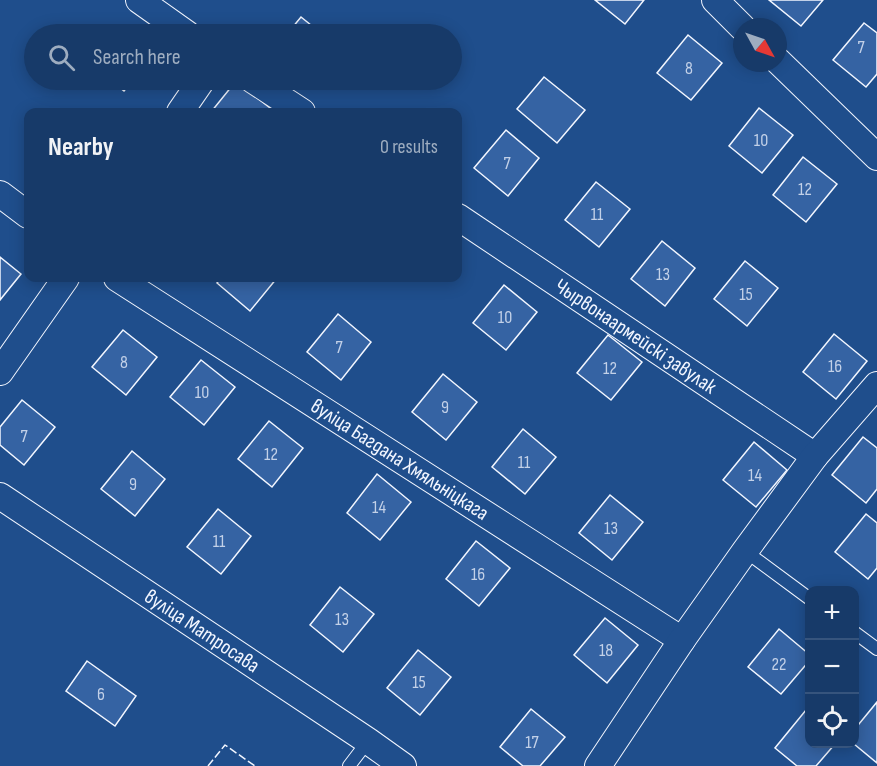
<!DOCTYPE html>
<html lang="en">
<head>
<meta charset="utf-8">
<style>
  :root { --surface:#173a69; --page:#244571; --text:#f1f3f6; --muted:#9eadc0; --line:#36547d }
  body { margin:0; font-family:"Sofia Sans Condensed",sans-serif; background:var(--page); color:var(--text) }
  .controls { position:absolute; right:18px; bottom:18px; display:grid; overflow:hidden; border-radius:12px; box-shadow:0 3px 15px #0003 }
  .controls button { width:54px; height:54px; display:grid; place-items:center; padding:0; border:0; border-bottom:2px solid var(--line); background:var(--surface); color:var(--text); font:30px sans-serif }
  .compass { position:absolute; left:733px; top:18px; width:54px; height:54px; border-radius:50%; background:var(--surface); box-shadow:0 3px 15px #0003; rotate:130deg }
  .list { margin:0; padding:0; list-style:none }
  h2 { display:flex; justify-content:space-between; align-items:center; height:78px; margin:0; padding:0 24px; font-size:26px }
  h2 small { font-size:20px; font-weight:400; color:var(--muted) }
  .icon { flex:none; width:33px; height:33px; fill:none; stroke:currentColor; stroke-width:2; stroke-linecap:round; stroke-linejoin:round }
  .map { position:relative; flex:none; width:877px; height:766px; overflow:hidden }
  .search { position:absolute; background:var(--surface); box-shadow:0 3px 15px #0003; left:24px; top:24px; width:438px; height:66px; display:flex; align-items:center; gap:15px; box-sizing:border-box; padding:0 21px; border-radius:33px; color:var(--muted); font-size:22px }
  .panel { position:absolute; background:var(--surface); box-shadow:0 3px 15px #0003; left:24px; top:108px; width:438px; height:174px; border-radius:12px }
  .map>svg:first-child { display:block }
</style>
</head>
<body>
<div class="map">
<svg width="877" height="766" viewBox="0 0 877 766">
  <rect width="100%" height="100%" fill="#1f4e8c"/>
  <g fill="#3563a3" stroke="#f2f6ff" stroke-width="1.5">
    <path d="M595,0H644L625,24Z"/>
    <path d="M769,0H823L801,26Z"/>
    <path d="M301,17L322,34H287Z"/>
    <path d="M864,23L877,33V74L866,87L833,60Z"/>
    <path d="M121,26L132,34H114Z"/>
    <path d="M688,35L722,63L691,100L657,73Z"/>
    <path d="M544,77L585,110L557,143L517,109Z"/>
    <path d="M110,80H133L124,91Z"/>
    <path d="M236,81L270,108L267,112H211Z"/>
    <path d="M759,108L793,135L762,173L729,146Z"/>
    <path d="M506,130L539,158L508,196L474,168Z"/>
    <path d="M803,157L837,184L806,222L773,195Z"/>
    <path d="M596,182L630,209L599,247L565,220Z"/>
    <path d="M662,241L695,268L665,306L631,279Z"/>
    <path d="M0,257L21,274L0,300Z"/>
    <path d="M745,261L778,288L747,326L714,299Z"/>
    <path d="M221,278H277L250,311L217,283Z"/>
    <path d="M504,285L537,312L506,350L473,323Z"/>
    <path d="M338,314L371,342L341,380L307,352Z"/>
    <path d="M123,330L157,357L126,395L92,367Z"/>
    <path d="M834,334L867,361L836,399L803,372Z"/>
    <path d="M608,335L642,362L611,400L577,373Z"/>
    <path d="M201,360L235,387L204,425L170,397Z"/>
    <path d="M443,374L477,402L446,440L412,412Z"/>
    <path d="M22,400L55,427L24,465L0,445V427Z"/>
    <path d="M269,421L303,448L272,487L238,459Z"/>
    <path d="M523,429L556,457L525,494L492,467Z"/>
    <path d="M863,437L877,448V489L866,503L832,475Z"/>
    <path d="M754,442L787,470L756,507L723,480Z"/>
    <path d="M132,451L165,479L135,516L101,489Z"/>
    <path d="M377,474L411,502L380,540L347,513Z"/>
    <path d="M610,495L643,522L612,560L579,533Z"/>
    <path d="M218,509L251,536L221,574L187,547Z"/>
    <path d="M866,514L877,523V568L868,579L835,552Z"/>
    <path d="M476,541L510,568L479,606L446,579Z"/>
    <path d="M340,587L374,614L343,652L310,625Z"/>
    <path d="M605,618L638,645L607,683L574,655Z"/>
    <path d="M779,629L810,655V660L781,694L748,667Z"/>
    <path d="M418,650L451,677L420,715L387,688Z"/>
    <path d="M87,661L136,696L115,726L66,691Z"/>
    <path d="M877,702V763L854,744V730Z"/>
    <path d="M531,709L565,737L540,766H523L500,747Z"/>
    <path d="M806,710L810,713V744H835L816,766H797L775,748Z"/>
  </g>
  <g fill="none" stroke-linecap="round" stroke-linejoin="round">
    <g stroke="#f2f6ff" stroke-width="14">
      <g id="service">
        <path d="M745,551L810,599"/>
        <path d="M854,632L877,649"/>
        <path d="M349,766L368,741"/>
      </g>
    </g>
    <g stroke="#f2f6ff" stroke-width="28">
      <g id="minor">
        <path d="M139,0L187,34"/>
        <path d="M715,0L742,27"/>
        <path d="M778,61L877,157"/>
        <path d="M253,80L302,112"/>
        <path d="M180,112L202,80"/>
        <path d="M0,194L28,215"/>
        <path id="s1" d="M458,217L815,456"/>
        <path id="s2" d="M117,278L682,640"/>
        <path d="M0,372L66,278"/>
        <path id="s3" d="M0,496L368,741L403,766"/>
        <path d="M598,766L682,640L745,551L815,456L877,385"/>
      </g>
    </g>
    <use href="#service" stroke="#1f4e8c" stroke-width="12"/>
    <use href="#minor" stroke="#1f4e8c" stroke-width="26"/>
    <path stroke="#f2f6ff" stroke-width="1.5" stroke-dasharray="8 3" stroke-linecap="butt" d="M208,766L225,745L255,766"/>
  </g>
  <g text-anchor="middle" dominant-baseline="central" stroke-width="4.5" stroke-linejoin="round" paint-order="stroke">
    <g font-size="18" fill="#c3d1e8">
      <text x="861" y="47">7</text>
      <text x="689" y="68">8</text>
      <text x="761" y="140">10</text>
      <text x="507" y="163">7</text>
      <text x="805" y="189">12</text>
      <text x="597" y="214">11</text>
      <text x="663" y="274">13</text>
      <text x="746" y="294">15</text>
      <text x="505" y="317">10</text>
      <text x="339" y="347">7</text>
      <text x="124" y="362">8</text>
      <text x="835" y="366">16</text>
      <text x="610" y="368">12</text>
      <text x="202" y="392">10</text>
      <text x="445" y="407">9</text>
      <text x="24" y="436">7</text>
      <text x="271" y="454">12</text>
      <text x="524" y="462">11</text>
      <text x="755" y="475">14</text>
      <text x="133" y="484">9</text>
      <text x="379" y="507">14</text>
      <text x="611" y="528">13</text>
      <text x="219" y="541">11</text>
      <text x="478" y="574">16</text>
      <text x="342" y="619">13</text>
      <text x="606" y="650">18</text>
      <text x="779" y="664">22</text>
      <text x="419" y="682">15</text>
      <text x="101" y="694">6</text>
      <text x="532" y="742">17</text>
    </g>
    <g font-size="21" fill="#f2f6ff" stroke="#1f4e8c">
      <text stroke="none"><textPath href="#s1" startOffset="214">Чырвонаармейскі завулак</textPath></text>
      <text stroke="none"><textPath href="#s2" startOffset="336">вуліца Багдана Хмяльніцкага</textPath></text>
      <text stroke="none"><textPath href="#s3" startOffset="243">вуліца Матросава</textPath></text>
    </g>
  </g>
</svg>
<div class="controls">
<button>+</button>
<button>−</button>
<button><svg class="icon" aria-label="locate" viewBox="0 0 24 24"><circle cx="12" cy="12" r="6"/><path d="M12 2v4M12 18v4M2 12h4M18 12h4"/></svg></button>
</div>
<svg class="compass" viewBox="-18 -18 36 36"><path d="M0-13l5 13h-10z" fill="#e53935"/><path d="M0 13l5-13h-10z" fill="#9eadc0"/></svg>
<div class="search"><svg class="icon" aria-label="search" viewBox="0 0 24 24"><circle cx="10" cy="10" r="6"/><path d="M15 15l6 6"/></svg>Search here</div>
<section class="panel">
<h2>Nearby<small>0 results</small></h2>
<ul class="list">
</ul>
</section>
</div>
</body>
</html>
